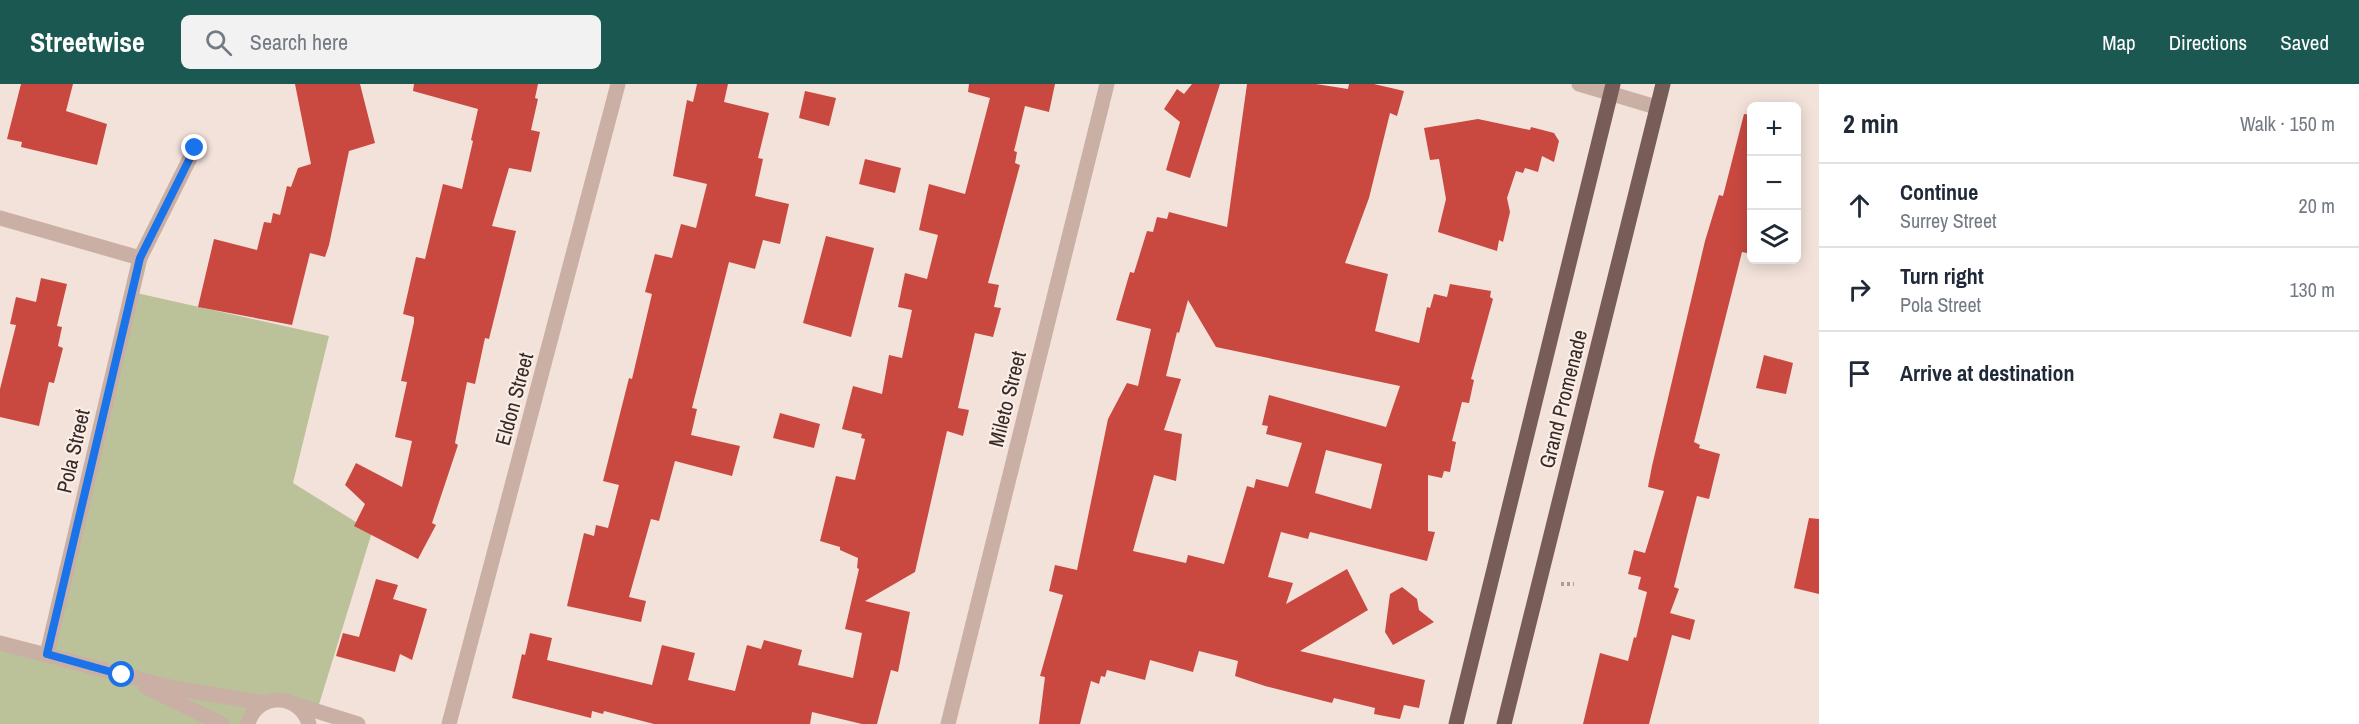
<!DOCTYPE html>
<html lang="en">
<head>
<meta charset="utf-8">
<style>
  :root { --surface:#fff; --page:#f2f2f3; --text:#1f2937; --muted:#747a83; --line:#e0e1e3; --accent:#1b5851 }
  body { margin:0; font-family:"Archivo Narrow",sans-serif; background:var(--page); color:var(--text) }
  .controls { position:absolute; right:18px; top:18px; display:grid; overflow:hidden; border-radius:9px; box-shadow:0 3px 15px #0003 }
  .controls button { width:54px; height:54px; display:grid; place-items:center; padding:0; border:0; border-bottom:2px solid var(--line); background:var(--surface); color:var(--text); font:30px sans-serif }
  .stop { position:absolute; width:18px; height:18px; margin:-14px; border:4px solid #1a73e8; border-radius:50%; background:#fff }
  .stop.end { background:#1a73e8; border-color:#fff; box-shadow:0 2px 6px #0008 }
  .list { margin:0; padding:0; list-style:none }
  h2 { display:flex; justify-content:space-between; align-items:center; height:78px; margin:0; padding:0 24px; font-size:26px }
  h2 small { font-size:20px; font-weight:400; color:var(--muted) }
  .list li { display:grid; grid-template-columns:39px 1fr auto; gap:18px; align-items:center; box-sizing:border-box; height:84px; padding:0 24px; border-top:2px solid var(--line) }
  .list b { display:block; font-size:22px; white-space:nowrap }
  .list p { margin:0; font-size:20px; white-space:nowrap; color:var(--muted) }
  .list em { font-size:20px; font-style:normal; color:var(--muted) }
  .icon { flex:none; width:33px; height:33px; fill:none; stroke:currentColor; stroke-width:2; stroke-linecap:round; stroke-linejoin:round }
  .map { position:relative; flex:none; width:1819px; height:640px; overflow:hidden }
  header { display:flex; align-items:center; gap:36px; box-sizing:border-box; height:84px; padding:0 30px; background:var(--accent); color:#fff }
  header strong { font-size:28px }
  nav { display:flex; gap:33px; margin-inline-start:auto; font-size:21px }
  .search { width:420px; height:54px; background:var(--page); display:flex; align-items:center; gap:15px; box-sizing:border-box; padding:0 21px; border-radius:9px; color:var(--muted); font-size:22px }
  main { display:flex }
  aside { flex:1; background:var(--surface) }
  .map>svg:first-child { display:block }
</style>
</head>
<body>
<header>
<strong>Streetwise</strong>
<div class="search"><svg class="icon" aria-label="search" viewBox="0 0 24 24"><circle cx="10" cy="10" r="6"/><path d="M15 15l6 6"/></svg>Search here</div>
<nav><a>Map</a><a>Directions</a><a>Saved</a></nav>
</header>
<main>
<div class="map">
<svg width="1819" height="640" viewBox="0 0 1819 640">
  <rect width="100%" height="100%" fill="#f2e2da"/>
  <path fill="#bbc199" d="M132,208L329,252L293,399L372,448L313,640L274,615L248,640H0V559L46,570Z"/>
  <g fill="#c94940" fill-rule="evenodd">
    <path d="M21,0H73L66,27L107,40L97,81L21,63L22,58L7,55Z"/>
    <path d="M295,0H360L375,59L349,67L329,161L325,173L310,169L292,241L198,223L214,155L257,166L264,138L271,139L273,129L280,131L287,102L291,103L298,84L311,80Z"/>
    <path d="M414,0H538L535,14L538,15L531,46L540,48L531,88L509,84L492,142L516,147L489,255L485,254L475,300L467,298L455,359L458,361L432,439L436,441L418,475L354,442L365,420L345,401L356,379L402,403L412,357L395,353L407,298L401,297L414,238V233L403,230L416,173L425,175L443,100L462,105L473,57L471,56L478,25L413,7Z"/>
    <path d="M697,0H728L724,18L769,29L758,74L763,75L755,112L789,120L780,160L763,156L755,185L729,178L692,324L697,325L691,351L740,362L732,392L675,377L659,437L651,435L629,513L646,517L641,538L567,522L584,449L594,452L596,441L608,444L619,401L603,397L629,294L632,295L652,210L645,208L655,170L672,174L681,140L696,144L707,100L673,92L687,16L693,18Z"/>
    <path d="M969,0H1055L1049,28L1025,22L1014,67L1017,68L1015,79L1020,81L988,199L999,201L994,223L1001,224L993,253L975,249L958,324L969,326L963,352L947,347L915,488L865,517L910,528L898,588L891,586L877,640H862L812,628L810,640H654L604,627L603,630L592,627L591,634L512,614L522,570L525,571L530,549L552,554L547,576L652,601L662,561L695,569L688,596L735,607L747,561L761,565L764,556L802,566L798,581L853,594L862,549L845,545L859,485L857,484L858,474L840,466V463L820,457L836,392L855,396L865,355L861,354L862,350L842,345L853,302L882,310L889,271L902,274L912,226L898,223L905,189L927,195L938,151L919,146L929,100L965,110L990,14L968,8Z"/>
    <path d="M1192,0H1220L1190,94L1166,86L1180,38L1164,25L1177,5L1184,10Z"/>
    <path d="M1247,0H1316L1348,5L1349,0H1374L1404,7L1397,32L1390,29L1369,114L1345,179L1388,190L1375,247L1419,259L1427,223L1430,224L1434,210L1447,213L1450,200L1491,207L1490,213L1493,215L1471,295L1474,296L1469,319L1462,318L1452,357L1456,358L1450,388L1444,387L1442,394L1428,391V447L1435,448L1427,477L1310,448L1308,455L1281,448L1268,493L1293,499L1286,520L1347,485L1368,526L1300,567L1425,596L1419,624L1404,621L1400,635L1374,630L1375,624L1334,614L1332,619L1265,602L1235,592L1238,577L1199,567L1193,588L1150,576L1145,596L1107,586L1105,593L1101,592L1099,600L1091,597L1080,640H1039L1045,593L1040,592L1063,511L1049,507L1055,481L1077,486L1108,335L1127,299L1138,302L1151,245L1116,236L1130,188L1134,189L1147,147L1153,148L1157,133L1167,135L1169,128L1227,143ZM1188,216L1216,263L1400,302L1386,343L1269,311L1262,341L1268,342L1266,350L1302,359L1288,403L1256,395L1254,404L1247,402L1224,480L1188,471L1186,479L1133,467L1154,391L1176,397L1182,350L1164,346L1181,295L1166,292L1177,248L1179,249ZM1326,366L1382,380L1371,425L1315,409Z"/>
    <path d="M805,7L836,14L829,42L799,34Z"/>
    <path d="M1744,30L1752,31V170L1742,168L1694,358L1700,361L1699,364L1720,370L1709,415L1697,412L1674,503L1679,505L1670,529L1695,536L1690,556L1672,551L1649,640H1583L1600,569L1628,577L1634,553L1636,554L1647,508L1638,505L1641,493L1628,490L1634,466L1645,469L1664,407L1648,403L1652,382L1705,157L1719,111L1723,112Z"/>
    <path d="M1478,35L1530,46L1531,43L1554,49L1559,57L1554,78L1542,72L1538,88L1525,84L1523,89L1516,87L1507,114L1510,128L1503,158L1499,156L1497,167L1438,148L1446,115L1439,75L1430,76L1424,44Z"/>
    <path d="M865,75L901,84L895,109L859,100Z"/>
    <path d="M826,152L874,164L851,253L803,239Z"/>
    <path d="M41,194L67,200L57,242L62,243L58,262L63,264L54,299L49,298L39,342L0,333V305L16,241L10,240L16,213L36,218Z"/>
    <path d="M1764,271L1793,279L1786,310L1756,304Z"/>
    <path d="M780,329L820,340L814,364L773,354Z"/>
    <path d="M1809,434L1819,435V510L1794,504Z"/>
    <path d="M376,495L398,501L393,515L427,525L412,576L400,570L395,588L336,572L343,549L359,553Z"/>
    <path d="M1402,503L1417,515L1419,526L1434,538L1393,561L1385,548L1390,510Z"/>
  </g>
  <g fill="none" stroke-linecap="round" stroke-linejoin="round">
    <path stroke="#b6998f" stroke-width="4" stroke-dasharray="3 3" stroke-linecap="butt" d="M1561,500H1574"/>
    <g stroke="#caafa5" stroke-width="15">
      <path d="M1579,0L1656,23"/>
      <path d="M0,134L140,174L47,570"/>
      <path d="M140,174L195,64"/>
      <path d="M449,640L618,0"/>
      <path d="M948,640L1107,0"/>
    </g>
    <g stroke="#caafa5" stroke-width="15">
      <path d="M0,559L174,604L264,619"/>
      <path d="M146,603L222,640"/>
      <path d="M297,621L358,640"/>
      <path d="M248,640C257,607 300,609 309,640"/>
    </g>
    <g stroke="#785c57" stroke-width="15">
      <path d="M1456,640L1613,0"/>
      <path d="M1504,640L1663,0"/>
    </g>
  </g>
  <g fill="none" stroke-linecap="round" stroke-linejoin="round">
    <path stroke="#1a73e8" stroke-width="8" d="M122,591L47,570L140,174L195,64"/>
  </g>
  <g text-anchor="middle" dominant-baseline="central" stroke-width="4.5" stroke-linejoin="round" paint-order="stroke">
    <g font-size="21" fill="#362927" stroke="#faede6">
      <text transform="translate(514 315) rotate(-75)">Eldon Street</text>
      <text transform="translate(1007 315) rotate(-76)">Mileto Street</text>
      <text transform="translate(1563 315) rotate(-76)">Grand Promenade</text>
      <text transform="translate(73 367) rotate(-77)">Pola Street</text>
    </g>
  </g>
</svg>
<div class="controls">
<button>+</button>
<button>−</button>
<button><svg class="icon" aria-label="layers" viewBox="0 0 24 24"><path d="M12 4l9 5-9 5-9-5zM3 14l9 5 9-5"/></svg></button>
</div>
<div class="stop" style="left:122px;top:591px"></div>
<div class="stop end" style="left:195px;top:64px"></div>
</div>
<aside>
<h2>2 min<small>Walk · 150 m</small></h2>
<ul class="list">
<li><svg class="icon" aria-label="ahead" viewBox="0 0 24 24"><path d="M12 20V5M6 11l6-6 6 6"/></svg><div><b>Continue</b><p>Surrey Street</p></div><em>20 m</em></li>
<li><svg class="icon" aria-label="right" viewBox="0 0 24 24"><path d="M7 20v-9h11M14 6l5 5-5 5"/></svg><div><b>Turn right</b><p>Pola Street</p></div><em>130 m</em></li>
<li><svg class="icon" aria-label="arrive" viewBox="0 0 24 24"><path d="M6 21V4h12l-3 4 3 4H6"/></svg><div><b>Arrive at destination</b></div></li>
</ul>
</aside>
</main>
</body>
</html>
